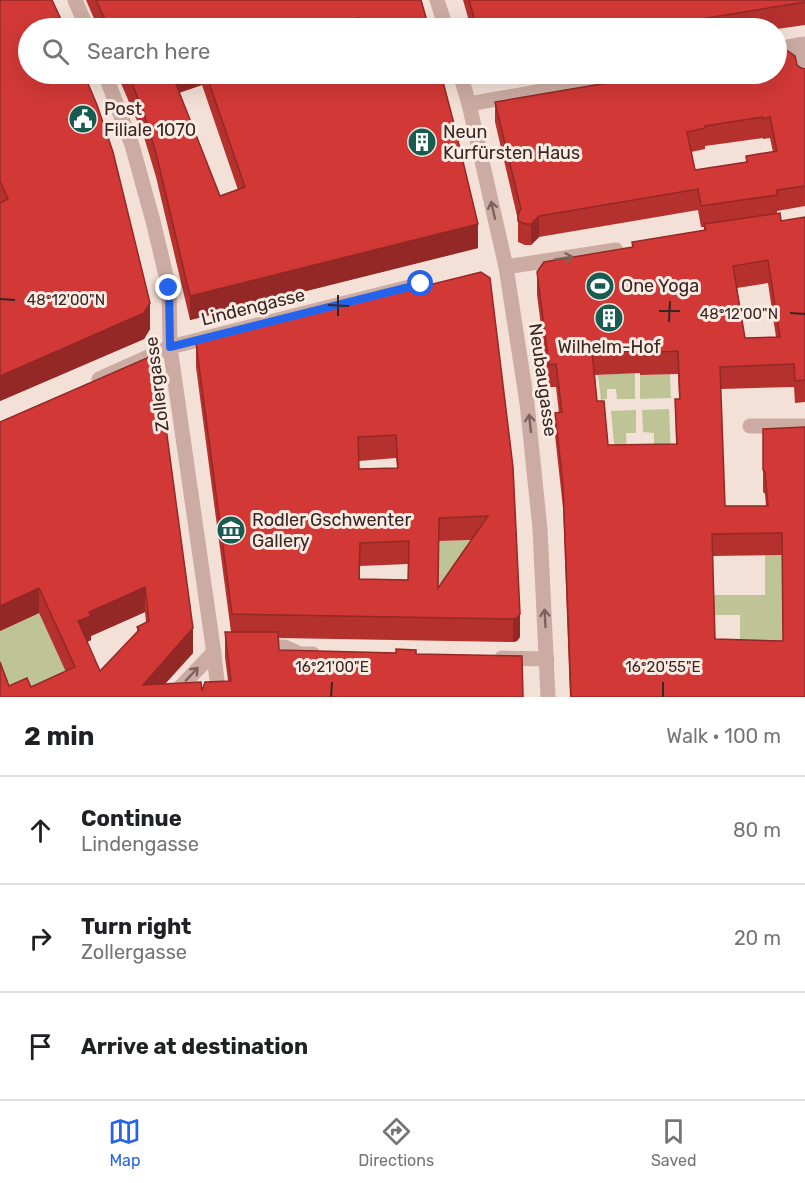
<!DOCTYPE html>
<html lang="en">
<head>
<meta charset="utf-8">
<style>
  :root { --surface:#fff; --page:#f6f6f6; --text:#202124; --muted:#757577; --line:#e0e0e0; --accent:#2563eb }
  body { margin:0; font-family:Rubik,sans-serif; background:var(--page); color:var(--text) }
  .stop { position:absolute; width:18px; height:18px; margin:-14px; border:4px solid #2563eb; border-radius:50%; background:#fff }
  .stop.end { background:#2563eb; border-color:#fff; box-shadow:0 2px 6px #0008 }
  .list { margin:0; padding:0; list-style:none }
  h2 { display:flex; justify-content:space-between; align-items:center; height:78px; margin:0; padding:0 24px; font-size:26px }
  h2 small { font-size:20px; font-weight:400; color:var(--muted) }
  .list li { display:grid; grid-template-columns:39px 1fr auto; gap:18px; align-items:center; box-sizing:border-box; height:108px; padding:0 24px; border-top:2px solid var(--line) }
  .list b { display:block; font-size:22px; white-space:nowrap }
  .list p { margin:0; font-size:20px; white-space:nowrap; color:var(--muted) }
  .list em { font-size:20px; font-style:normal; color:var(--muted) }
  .icon { flex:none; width:33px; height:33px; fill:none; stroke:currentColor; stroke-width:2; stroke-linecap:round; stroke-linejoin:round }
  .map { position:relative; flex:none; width:805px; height:697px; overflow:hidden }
  .search { position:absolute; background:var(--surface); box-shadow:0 6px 24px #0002; left:18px; right:18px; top:18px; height:66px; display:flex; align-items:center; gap:15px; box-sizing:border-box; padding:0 21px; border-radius:33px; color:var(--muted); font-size:22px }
  .sheet { height:402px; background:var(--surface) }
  nav { display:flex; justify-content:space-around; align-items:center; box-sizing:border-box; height:84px; border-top:2px solid var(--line); background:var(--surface); font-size:16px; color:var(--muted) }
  nav a { display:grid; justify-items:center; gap:3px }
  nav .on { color:var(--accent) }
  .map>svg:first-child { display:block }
</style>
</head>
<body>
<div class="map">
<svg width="805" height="697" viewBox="0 0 805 697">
  <rect width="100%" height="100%" fill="#f3e0d7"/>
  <g fill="#bec496">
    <path d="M635,373V399H617L616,389H607V399L601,400L598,375Z"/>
    <path d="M670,374L671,398L640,399V375Z"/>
    <path d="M669,409L671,454L654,453V433L643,432L642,410Z"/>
    <path d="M636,410V433H626L627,455L615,454L611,411Z"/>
    <path d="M474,540L452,586L438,584L439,541Z"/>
    <path d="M765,555H782L783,662H740V615H713V595H765Z"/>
    <path d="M39,613L76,692L0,697V631Z"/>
  </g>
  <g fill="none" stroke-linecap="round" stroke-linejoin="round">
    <path stroke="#ccaca2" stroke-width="15" d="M75,0L87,28"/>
    <g stroke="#ccaca2" stroke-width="15">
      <path d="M437,0L446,28"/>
      <path d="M799,45L805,80"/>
      <path d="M776,49L805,44"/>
      <path d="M105,74L132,145L153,221L169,288L170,347L213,647L219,697"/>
      <path d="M460,74L469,104L506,267L527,403L540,529L548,697"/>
      <path d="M469,104L638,74"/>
      <path d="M506,267L616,250"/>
      <path d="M99,379L170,347L421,284"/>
      <path d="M750,426H805"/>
      <path d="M261,647H285L300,654H313"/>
      <path d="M502,658L547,659"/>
      <path d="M171,697L214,652"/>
    </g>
  </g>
  <g fill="#b5312e" fill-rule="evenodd">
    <path d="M0,0L150,329L144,339L0,401Z"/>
    <path d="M86,0H421L429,28H98Z"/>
    <path d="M463,0H805V25L777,29V28H471Z"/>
    <path d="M797,65L801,68L805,69V206L777,211V213L781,221L805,217V402L795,403L794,387L720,389L725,506H766L765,494L763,492V429L805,427V697H570L563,508L555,435V413H559L556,387H549L537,295V272L632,247V242L704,230V227H701L698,210L539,237L531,245H525L518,242V220L495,122V102ZM763,138V139L770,138L773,152L746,156V162L695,170L691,152L705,149V146ZM768,283L776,337L745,338L737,288ZM640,373V375L678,374L679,399H675L676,444L608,445L597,401L595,375ZM782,555L783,641L715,639L712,556Z"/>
    <path d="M117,74H343V76L478,248L190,320L156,177L144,137ZM202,85L238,190L220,196L179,93Z"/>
    <path d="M484,74H513L485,78Z"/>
    <path d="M481,272L520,637L517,641L513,642L279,638V650L416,654L523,697H0L9,686L31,687L66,672L39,613L0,631V422L156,354L193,653L165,684L202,691L228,681L225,657V632H231L196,367V343ZM396,458L397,468L359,469V461ZM472,540L438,588L439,541ZM408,564V580L360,579V566ZM145,612L146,622L137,627V632L100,671L87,642L91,640V636Z"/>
  </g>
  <g fill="#932826">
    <path d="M360,18V28H329V27Z"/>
    <path d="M171,74H202V85L171,95Z"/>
    <path d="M539,216V237L531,245V224Z"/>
    <path d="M478,224V248L190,320V296Z"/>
    <path d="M150,303V329L144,339L0,401V376Z"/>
    <path d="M145,587V612L91,636V640L78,646V621L89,612Z"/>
    <path d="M39,588V613L0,631V606Z"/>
    <path d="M520,614V637L517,641L513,642V619Z"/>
    <path d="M193,628V653L153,697L143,685Z"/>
  </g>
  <g fill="#d23936" stroke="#932826" stroke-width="1.5" fill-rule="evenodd">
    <path d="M0,0H52L65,28H28V74H84L97,105L113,152L150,303L144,313L0,376V203L8,199L0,181Z"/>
    <path d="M96,0H421L429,28H363L360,18L329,27V28H109Z"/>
    <path d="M469,0H805V2L646,28H477Z"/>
    <path d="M785,49L795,56L797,65L801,68L805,69V186L777,190V195L701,206L698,189L539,216L531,224H525L518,221V214L521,209L495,102L660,74H777V55L782,54ZM763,117V119L770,117L777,151L746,156L747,162L695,170L687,132L705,128V126Z"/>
    <path d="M128,74H172L220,196L245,187L206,74H343V76L351,74H441L453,120L478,224L190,296L156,153L144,113Z"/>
    <path d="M780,213L781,221L805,217V380L795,381L794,364L720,367L725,506H768L765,472L763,470V429L805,427V697H571L563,485L555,413L562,412L556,364L549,365L537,272L544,262L633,247L632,242L706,230L704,224ZM768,260L780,337L745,338L733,266ZM640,351V353L678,351L680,399H675L677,444L608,445L604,401H597L592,352ZM782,533L783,641L715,639L712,534Z"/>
    <path d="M481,272L490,278L513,467L520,614L517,618L513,619L232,614L196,343ZM396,435L398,468L359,469L358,437ZM488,516L438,588L439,518ZM409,541L408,580L359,579L360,543Z"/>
    <path d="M156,354L193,628L143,685L201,682L202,691L205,682L231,681L225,632H278L279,650L396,653V649L416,650V654L522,656L523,697H0V662L9,686L27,678L31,687L75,667L39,588L0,606V422ZM145,587L149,621L137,627L139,630L100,671L78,621L91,616L89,612Z"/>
  </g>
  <defs><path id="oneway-shaft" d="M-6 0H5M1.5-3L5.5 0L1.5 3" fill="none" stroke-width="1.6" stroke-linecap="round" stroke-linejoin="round" transform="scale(1.5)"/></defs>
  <g stroke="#7a635d">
    <use href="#oneway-shaft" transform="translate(493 210) rotate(-103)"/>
    <use href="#oneway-shaft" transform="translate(564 258) rotate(-9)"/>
    <use href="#oneway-shaft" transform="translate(530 423) rotate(-96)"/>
    <use href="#oneway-shaft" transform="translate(545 618) rotate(-93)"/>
    <use href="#oneway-shaft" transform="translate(192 674) rotate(-47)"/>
  </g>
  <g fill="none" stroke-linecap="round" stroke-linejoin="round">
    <path stroke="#2563eb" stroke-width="8" d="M169,288L170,347L421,284"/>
  </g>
  <path fill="none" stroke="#362725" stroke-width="2" d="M0,299L15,300M328,305L349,306M659,311H680M790,313L805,314M338,316V295M669,322L670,301M331,697L332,682M663,697V682"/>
  <defs>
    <g id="civic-disc" transform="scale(1.5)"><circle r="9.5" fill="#175b51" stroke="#fbebe3"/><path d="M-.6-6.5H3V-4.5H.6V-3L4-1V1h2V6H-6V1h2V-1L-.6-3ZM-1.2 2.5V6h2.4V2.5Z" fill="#fff"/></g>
    <g id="building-disc" transform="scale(1.5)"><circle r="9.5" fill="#175b51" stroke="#fbebe3"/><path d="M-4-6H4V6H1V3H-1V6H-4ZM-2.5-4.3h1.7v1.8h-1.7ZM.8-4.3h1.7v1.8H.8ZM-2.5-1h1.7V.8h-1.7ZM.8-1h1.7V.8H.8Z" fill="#fff"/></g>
    <g id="stadium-disc" transform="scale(1.5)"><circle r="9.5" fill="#175b51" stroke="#fbebe3"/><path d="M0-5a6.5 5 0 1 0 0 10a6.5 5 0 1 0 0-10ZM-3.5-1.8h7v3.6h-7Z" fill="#fff"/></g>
    <g id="museum-disc" transform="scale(1.5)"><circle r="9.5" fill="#175b51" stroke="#fbebe3"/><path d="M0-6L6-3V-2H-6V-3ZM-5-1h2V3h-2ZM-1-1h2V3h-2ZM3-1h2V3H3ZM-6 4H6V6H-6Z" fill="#fff"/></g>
  </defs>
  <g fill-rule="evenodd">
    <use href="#civic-disc" x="83" y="119"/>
    <use href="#building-disc" x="422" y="142"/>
    <use href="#stadium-disc" x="600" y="286"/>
    <use href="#building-disc" x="609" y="318"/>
    <use href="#museum-disc" x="231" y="530"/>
  </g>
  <g text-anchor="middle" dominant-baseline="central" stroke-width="6" stroke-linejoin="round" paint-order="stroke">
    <g font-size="18" fill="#362725" stroke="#fbebe3" text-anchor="start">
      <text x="104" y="109">Post<tspan x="104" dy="21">Filiale 1070</tspan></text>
      <text x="443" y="132">Neun<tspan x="443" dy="21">Kurfürsten Haus</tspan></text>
      <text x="621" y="286">One Yoga</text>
      <text x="609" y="347" text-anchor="middle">Wilhelm-Hof</text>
      <text x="252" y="520">Rodler Gschwenter<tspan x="252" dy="21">Gallery</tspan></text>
    </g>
    <g font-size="18" fill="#362725" stroke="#fbebe3">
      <text transform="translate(253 307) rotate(-14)">Lindengasse</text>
      <text transform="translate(543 380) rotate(82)">Neubaugasse</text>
      <text transform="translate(157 384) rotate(-97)">Zollergasse</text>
    </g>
  </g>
  <g font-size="15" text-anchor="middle" fill="#362725" stroke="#fbebe3" stroke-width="6" stroke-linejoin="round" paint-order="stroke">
    <text x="66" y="305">48°12'00"N</text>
    <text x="739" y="319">48°12'00"N</text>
    <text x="332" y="672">16°21'00"E</text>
    <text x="663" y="672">16°20'55"E</text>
  </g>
</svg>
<div class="stop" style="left:421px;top:284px"></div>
<div class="stop end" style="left:169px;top:288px"></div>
<div class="search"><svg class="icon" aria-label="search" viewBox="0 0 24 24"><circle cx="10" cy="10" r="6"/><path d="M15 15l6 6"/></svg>Search here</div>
</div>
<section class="sheet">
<h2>2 min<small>Walk · 100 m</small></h2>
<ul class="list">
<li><svg class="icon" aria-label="ahead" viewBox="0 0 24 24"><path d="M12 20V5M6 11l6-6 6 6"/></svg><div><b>Continue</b><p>Lindengasse</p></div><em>80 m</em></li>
<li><svg class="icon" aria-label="right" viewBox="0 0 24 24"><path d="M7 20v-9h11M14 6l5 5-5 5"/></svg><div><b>Turn right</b><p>Zollergasse</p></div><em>20 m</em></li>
<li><svg class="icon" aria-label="arrive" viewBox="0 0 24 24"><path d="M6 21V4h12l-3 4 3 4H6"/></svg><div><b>Arrive at destination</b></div></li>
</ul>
</section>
<nav>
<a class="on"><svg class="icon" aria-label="map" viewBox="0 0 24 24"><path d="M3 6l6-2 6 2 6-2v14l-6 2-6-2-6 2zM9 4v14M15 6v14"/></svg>Map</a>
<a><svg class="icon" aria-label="directions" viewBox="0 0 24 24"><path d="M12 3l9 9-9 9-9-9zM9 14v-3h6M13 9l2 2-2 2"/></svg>Directions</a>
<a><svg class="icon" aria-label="saved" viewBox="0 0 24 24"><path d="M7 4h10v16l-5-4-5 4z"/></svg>Saved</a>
</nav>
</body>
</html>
